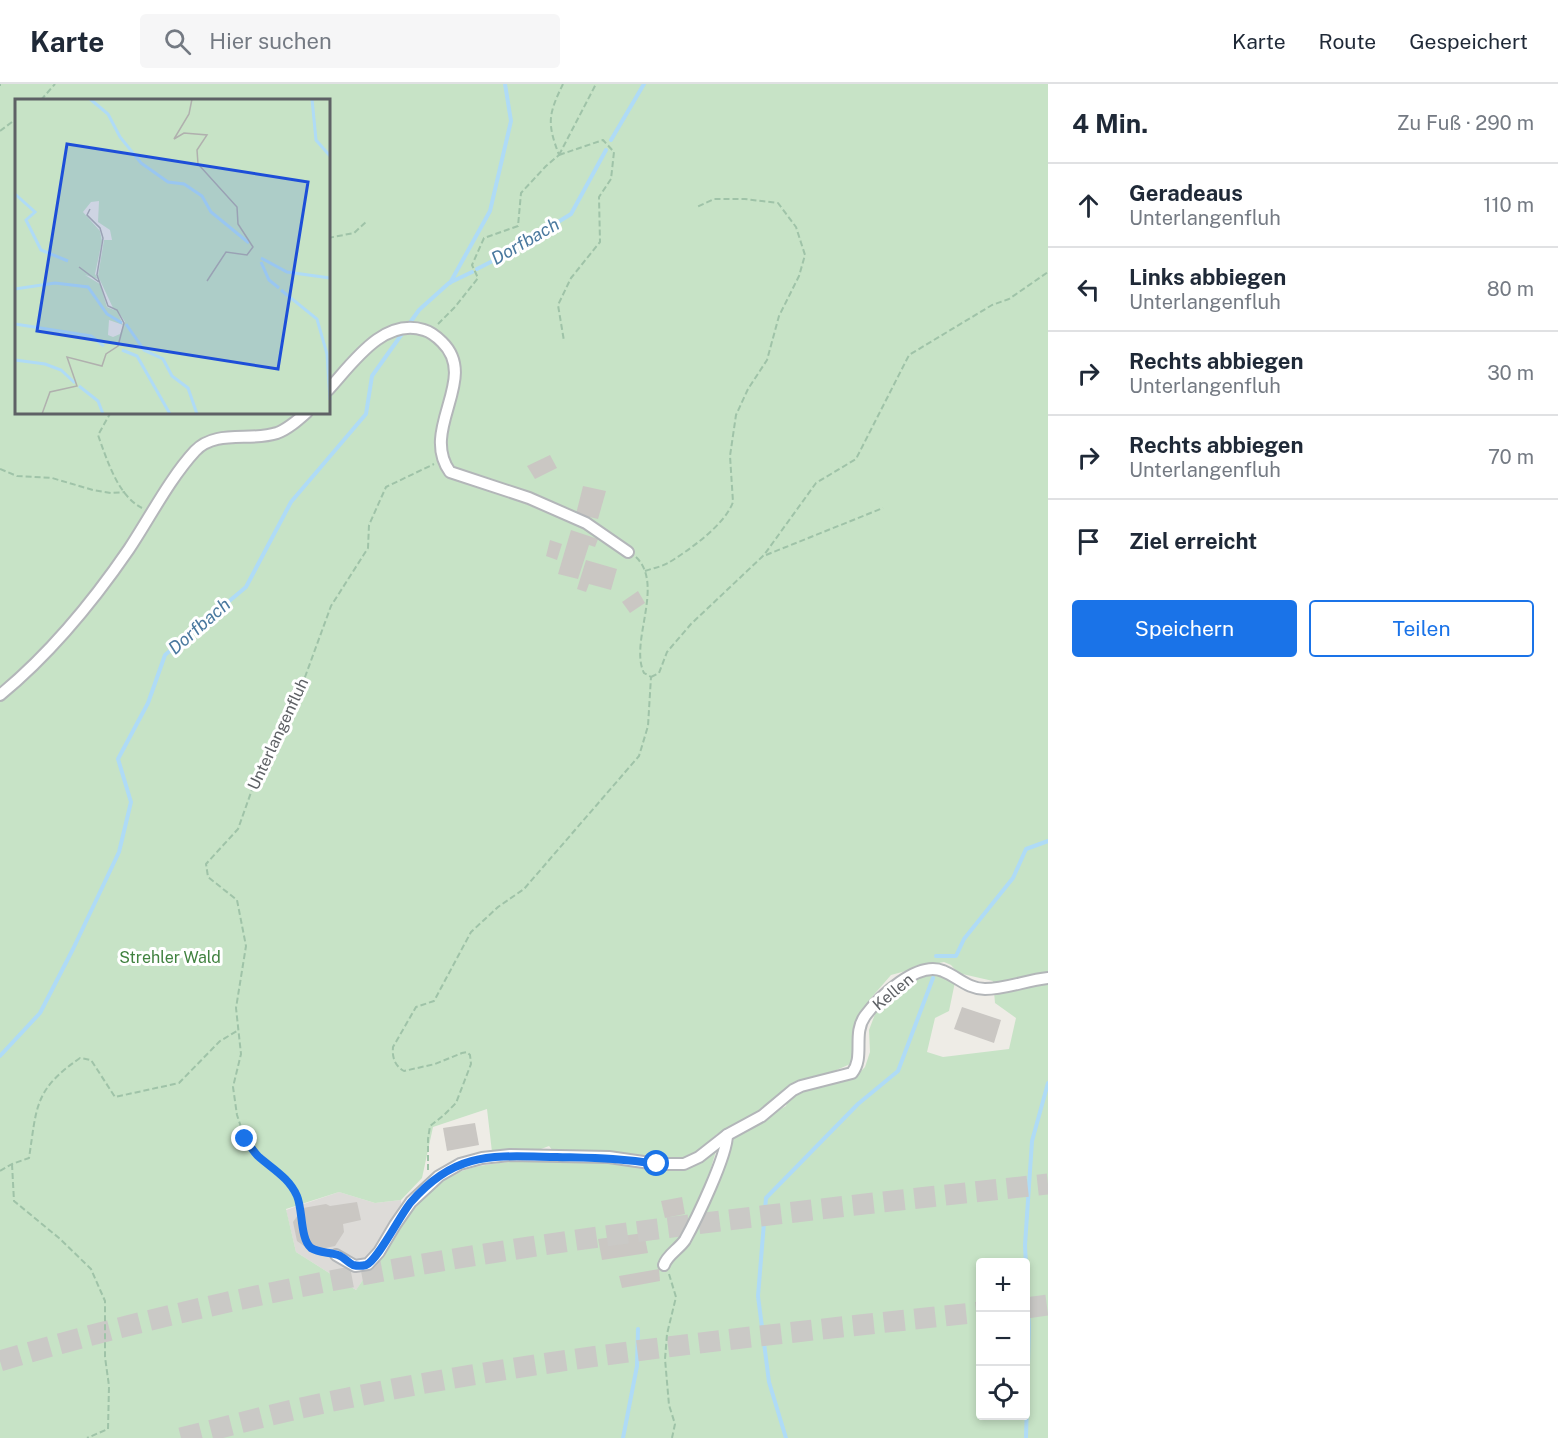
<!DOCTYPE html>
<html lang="de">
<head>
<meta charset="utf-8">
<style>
  :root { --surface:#fff; --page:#f6f6f7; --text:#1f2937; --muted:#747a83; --line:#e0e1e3; --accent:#1a73e8 }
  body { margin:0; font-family:"Public Sans",sans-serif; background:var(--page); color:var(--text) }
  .controls { position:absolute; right:18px; bottom:18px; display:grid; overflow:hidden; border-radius:6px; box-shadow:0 3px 9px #0003 }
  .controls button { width:54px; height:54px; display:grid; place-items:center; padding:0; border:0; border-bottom:2px solid var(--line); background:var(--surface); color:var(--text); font:30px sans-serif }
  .stop { position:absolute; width:18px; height:18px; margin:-14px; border:4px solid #1a73e8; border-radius:50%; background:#fff }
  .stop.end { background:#1a73e8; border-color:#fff; box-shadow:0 2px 6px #0008 }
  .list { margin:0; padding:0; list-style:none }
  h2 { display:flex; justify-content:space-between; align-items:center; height:78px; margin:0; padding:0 24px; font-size:26px }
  h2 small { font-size:20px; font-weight:400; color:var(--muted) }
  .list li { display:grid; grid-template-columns:39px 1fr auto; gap:18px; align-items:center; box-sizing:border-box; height:84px; padding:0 24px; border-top:2px solid var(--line) }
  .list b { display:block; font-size:22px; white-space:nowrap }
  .list p { margin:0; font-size:20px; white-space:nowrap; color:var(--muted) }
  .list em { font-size:20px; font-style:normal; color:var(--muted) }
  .actions { display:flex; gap:12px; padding:18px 24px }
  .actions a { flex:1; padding:14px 0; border:2px solid var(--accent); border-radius:6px; text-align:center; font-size:21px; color:var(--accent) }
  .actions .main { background:var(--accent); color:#fff }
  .icon { flex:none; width:33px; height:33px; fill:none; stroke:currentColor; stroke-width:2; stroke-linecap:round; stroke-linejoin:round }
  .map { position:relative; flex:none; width:1048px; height:1354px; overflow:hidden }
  header { display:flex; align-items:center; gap:36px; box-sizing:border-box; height:84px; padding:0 30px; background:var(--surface); border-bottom:2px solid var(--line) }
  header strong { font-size:28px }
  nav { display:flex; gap:33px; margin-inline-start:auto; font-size:21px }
  .search { width:420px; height:54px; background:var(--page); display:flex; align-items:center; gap:15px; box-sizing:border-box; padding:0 21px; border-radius:6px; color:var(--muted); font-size:22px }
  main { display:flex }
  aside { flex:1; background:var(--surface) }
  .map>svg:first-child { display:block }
</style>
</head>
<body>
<header>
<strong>Karte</strong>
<div class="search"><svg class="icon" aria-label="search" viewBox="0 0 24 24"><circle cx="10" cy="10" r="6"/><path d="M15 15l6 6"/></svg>Hier suchen</div>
<nav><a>Karte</a><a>Route</a><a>Gespeichert</a></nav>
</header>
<main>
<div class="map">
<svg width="1048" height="1354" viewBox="0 0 1048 1354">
  <rect width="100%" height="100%" fill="#eeece6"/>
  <path fill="#dddbd8" d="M339,1108L375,1119L401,1116L402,1141L356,1206L296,1168L286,1126Z"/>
  <path fill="#c7e3c6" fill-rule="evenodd" d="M0,0H1048V1354H0ZM16,16H328V328H16ZM944,878L951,881L958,889L993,897L995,919L1016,934L1009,965L943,973L927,968L935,934L949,927L955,898L935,888L896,898L883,909L869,946L870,968L865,983L858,990L789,1012L786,1022L736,1050L698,1142L705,1104L716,1067L712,1066C706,1072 696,1083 687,1085C668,1090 634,1079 614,1078C601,1076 587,1077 573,1077C536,1077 476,1074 444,1096C407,1121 382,1169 356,1206L296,1168L286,1125L339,1108L375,1119L401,1116L422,1094L433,1043L487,1025L492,1068H533L549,1062L554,1068L681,1075L697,1067L717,1050L763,1028L781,1010L855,978L862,966L871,914L891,891L924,882ZM981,1178H1026V1332H981Z"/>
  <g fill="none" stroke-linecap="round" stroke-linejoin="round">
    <g stroke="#afdbf6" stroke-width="4">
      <path d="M611,56L644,0"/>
      <path d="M477,185L508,169L571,130L606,66"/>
      <path d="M450,199L490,127L511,37L505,0"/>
      <path d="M936,872H956L964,855L1013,794L1026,765L1048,757"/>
      <path d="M0,972L40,929L73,865L119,768L131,718L118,675L148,619L165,571L246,503L291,418L366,330L372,292L419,226L449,199L472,188"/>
      <path d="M623,1354L637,1282L638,1245"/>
      <path d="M786,1354L769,1298L758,1212L766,1114L858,1020L898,987L933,894"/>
      <path d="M1026,1354L1029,1243L1025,1161L1032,1057L1048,999"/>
    </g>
  </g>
  <g fill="#cac7c3">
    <path d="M550,371L557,384L535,395L527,382Z"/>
    <path d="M583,402L606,407L598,435L576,430Z"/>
    <path d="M571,446L598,455L595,463L589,461L578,495L558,490Z"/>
    <path d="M550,456L562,460L557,476L546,472Z"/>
    <path d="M586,476L617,485L611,506L589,500L586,508L577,505Z"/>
    <path d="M638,507L645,519L630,529L622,518Z"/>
    <path d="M962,923L1001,936L994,959L954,945Z"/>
    <path d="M475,1039L479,1061L447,1067L443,1044Z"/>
    <path d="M682,1113L685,1130L665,1134L661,1117Z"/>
    <path d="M357,1118L361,1136L343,1140L344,1148L335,1162L311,1167L297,1157L293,1138L303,1124L326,1120L330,1122Z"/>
    <path d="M644,1149L648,1169L602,1176L598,1155Z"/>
    <path d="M659,1185L660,1197L622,1204L619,1192Z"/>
  </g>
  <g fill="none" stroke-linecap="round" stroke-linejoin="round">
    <g stroke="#cac9c6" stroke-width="21" stroke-dasharray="21 10" stroke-linecap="butt">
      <path d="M1026,1224L1048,1221"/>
      <path d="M0,1277C340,1175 696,1138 1048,1100"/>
      <path d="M181,1354C236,1340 292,1325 348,1314C556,1271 769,1251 981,1228"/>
    </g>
    <g stroke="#b3b6b9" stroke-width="14">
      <g id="minor">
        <path d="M328,306C352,280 383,233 424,246C431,248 437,253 442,258C480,295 419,345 450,388L529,414L586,439L628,468"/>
        <path d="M0,611C50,570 92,519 129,465C149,435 170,394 195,367C216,345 250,358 277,349C288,345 298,336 307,328"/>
        <path d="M336,1171L355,1182L368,1180L379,1168L395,1141L411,1118L439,1092L460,1080L482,1074L510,1071L609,1073L657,1080H684L699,1073L727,1051L762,1032L793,1006L801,1002L852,989C865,973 852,950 865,932C879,913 918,876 943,887C958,893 968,905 985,905C1006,905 1027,896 1048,894"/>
        <path d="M664,1181C667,1171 679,1165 685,1156C696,1136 727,1072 727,1051"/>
      </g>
    </g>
    <g stroke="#9fc3a8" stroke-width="2" stroke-dasharray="6 3" stroke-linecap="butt">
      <path d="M0,2V0"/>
      <path d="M41,16L55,0"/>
      <path d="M0,47L16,35"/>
      <path d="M559,71L603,56L614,68L611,95L599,113L600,158L571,194L558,221L564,257"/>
      <path d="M559,71L596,0"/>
      <path d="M328,154L354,149L367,137"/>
      <path d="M438,240L455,223L478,194L472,181L484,154L518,142L521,109L546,82L559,71C547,39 548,31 563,0"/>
      <path d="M111,328L98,351C107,376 118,412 142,424"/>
      <path d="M0,385L17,392L52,394L93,406L111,409L125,408"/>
      <path d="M766,471L883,424"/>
      <path d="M636,473C665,501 629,558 644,589L651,593"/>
      <path d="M645,487C653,484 661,483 668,479C688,467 725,441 733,418L730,372L736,331L748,305L767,276L779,232L799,192L805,171L796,143L778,119L745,115H714L697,123"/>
      <path d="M651,593L659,589L667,568L691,540L764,471L816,399L856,375L909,271L992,221L1009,215L1048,188"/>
      <path d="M12,1080L14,1117L59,1154L91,1185L105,1217V1273L109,1302L108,1345L87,1354"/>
      <path d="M428,1086V1055L430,1042L444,1031L456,1019L471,980L470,971L467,968L462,969L435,980L404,987C395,982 392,974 393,963L416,923L434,917L471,848L498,823L524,805L639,672L648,642L651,593"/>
      <path d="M0,1087L12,1080L29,1074C37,1022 34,1006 80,974L91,976L115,1013L179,999L220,957L237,947"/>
      <path d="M327,1169L316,1167L307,1159L297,1111L281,1089L257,1072L245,1055L237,1031L233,1003L241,970L236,924L246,862L237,816L208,793L206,780L238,745L265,669L286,634L305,593L331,522L368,464L369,441L386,403L434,380"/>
      <path d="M669,1190L676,1213L667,1250L665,1275L669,1321L675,1340L672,1354"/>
    </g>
    <use href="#minor" stroke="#fff" stroke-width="10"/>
  </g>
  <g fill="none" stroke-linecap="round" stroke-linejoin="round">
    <path stroke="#1a73e8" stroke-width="8" d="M245,1055C250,1061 254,1069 259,1073C274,1086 289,1094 297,1112C303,1126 300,1155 311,1164C319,1169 329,1168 338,1171C344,1173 347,1178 353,1181C357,1182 362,1182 366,1181C378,1176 400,1131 411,1118C456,1066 494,1072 557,1073C592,1074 621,1074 657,1080"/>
  </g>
  <g text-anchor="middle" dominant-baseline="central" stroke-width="6" stroke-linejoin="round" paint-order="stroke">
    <g font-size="16" fill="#5e6165" stroke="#fff">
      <text transform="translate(278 650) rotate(-65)">Unterlangenfluh</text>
      <text transform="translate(893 908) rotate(-40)">Kellen</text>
    </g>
    <g font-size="16" fill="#40823f" stroke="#fff">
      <text x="170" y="873">Strehler Wald</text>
    </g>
    <g font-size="18" font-style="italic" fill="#49789e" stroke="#fff">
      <text transform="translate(525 157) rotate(-30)">Dorfbach</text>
      <text transform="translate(199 542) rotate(-41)">Dorfbach</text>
    </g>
  </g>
  <g transform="translate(15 15)">
    <rect width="315" height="315" fill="#eeece6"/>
    <path d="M0,0H315V315H0ZM84,102L83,123L95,131L97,141H89L83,177L99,211L92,208L85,185L70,176L83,180L80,175L87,142L85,132L68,113L76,103ZM102,211L110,223L105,235L98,238L93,236L94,221L108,226Z" fill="#c7e3c6" fill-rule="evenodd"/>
    <path fill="none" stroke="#afdbf6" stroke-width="3" d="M75,0L93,15L105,38L126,64L153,83L169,85L187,97L196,113L234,144M297,0L301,41L315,57M0,95L20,113L11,121L26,151L53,162M246,159L272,173L315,179M246,163L254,181L264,189M0,190L40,184L73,188L92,215L107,224M266,191L302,220L312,255L315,301M0,225L76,237L89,247M111,225L129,251L148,260L157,277L173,289L182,315M107,251L122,257L155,315M0,261L30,265L46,271L60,284M64,287L83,302L88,315"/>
    <path fill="none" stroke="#b0b0ae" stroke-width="1.5" d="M177,0L174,15L159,40L169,34L192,36L182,51L183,65L222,108L223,125L238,148L232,156L211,153L192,182M64,168L84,183M27,315L35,293L62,287L52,258L87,267L91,255L103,247L109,224L102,211L93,207L82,176L88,139L85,129L72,116L75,110"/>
    <path fill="#1d4ed8" fill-opacity="0.15" stroke="#1d4ed8" stroke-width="3" d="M52,45L293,83L263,270L22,232Z"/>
    <rect width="315" height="315" fill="none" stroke="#5e6165" stroke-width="3"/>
  </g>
</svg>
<div class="controls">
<button>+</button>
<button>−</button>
<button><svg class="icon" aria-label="locate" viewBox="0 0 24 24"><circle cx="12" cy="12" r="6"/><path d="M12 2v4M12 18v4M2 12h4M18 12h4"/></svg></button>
</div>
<div class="stop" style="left:657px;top:1080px"></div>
<div class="stop end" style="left:245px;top:1055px"></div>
</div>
<aside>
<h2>4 Min.<small>Zu Fuß · 290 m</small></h2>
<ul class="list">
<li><svg class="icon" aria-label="ahead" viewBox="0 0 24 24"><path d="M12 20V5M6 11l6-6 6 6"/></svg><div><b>Geradeaus</b><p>Unterlangenfluh</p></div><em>110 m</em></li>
<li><svg class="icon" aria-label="left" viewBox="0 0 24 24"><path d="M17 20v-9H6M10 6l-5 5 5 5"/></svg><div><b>Links abbiegen</b><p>Unterlangenfluh</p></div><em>80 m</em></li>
<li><svg class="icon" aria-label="right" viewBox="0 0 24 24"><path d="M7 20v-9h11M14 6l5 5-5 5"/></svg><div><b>Rechts abbiegen</b><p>Unterlangenfluh</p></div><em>30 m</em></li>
<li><svg class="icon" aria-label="right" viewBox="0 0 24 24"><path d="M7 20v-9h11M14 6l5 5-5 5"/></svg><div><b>Rechts abbiegen</b><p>Unterlangenfluh</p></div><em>70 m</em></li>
<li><svg class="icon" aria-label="arrive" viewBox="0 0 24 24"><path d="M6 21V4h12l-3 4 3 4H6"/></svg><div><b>Ziel erreicht</b></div></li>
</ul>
<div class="actions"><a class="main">Speichern</a><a>Teilen</a></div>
</aside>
</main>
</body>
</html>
